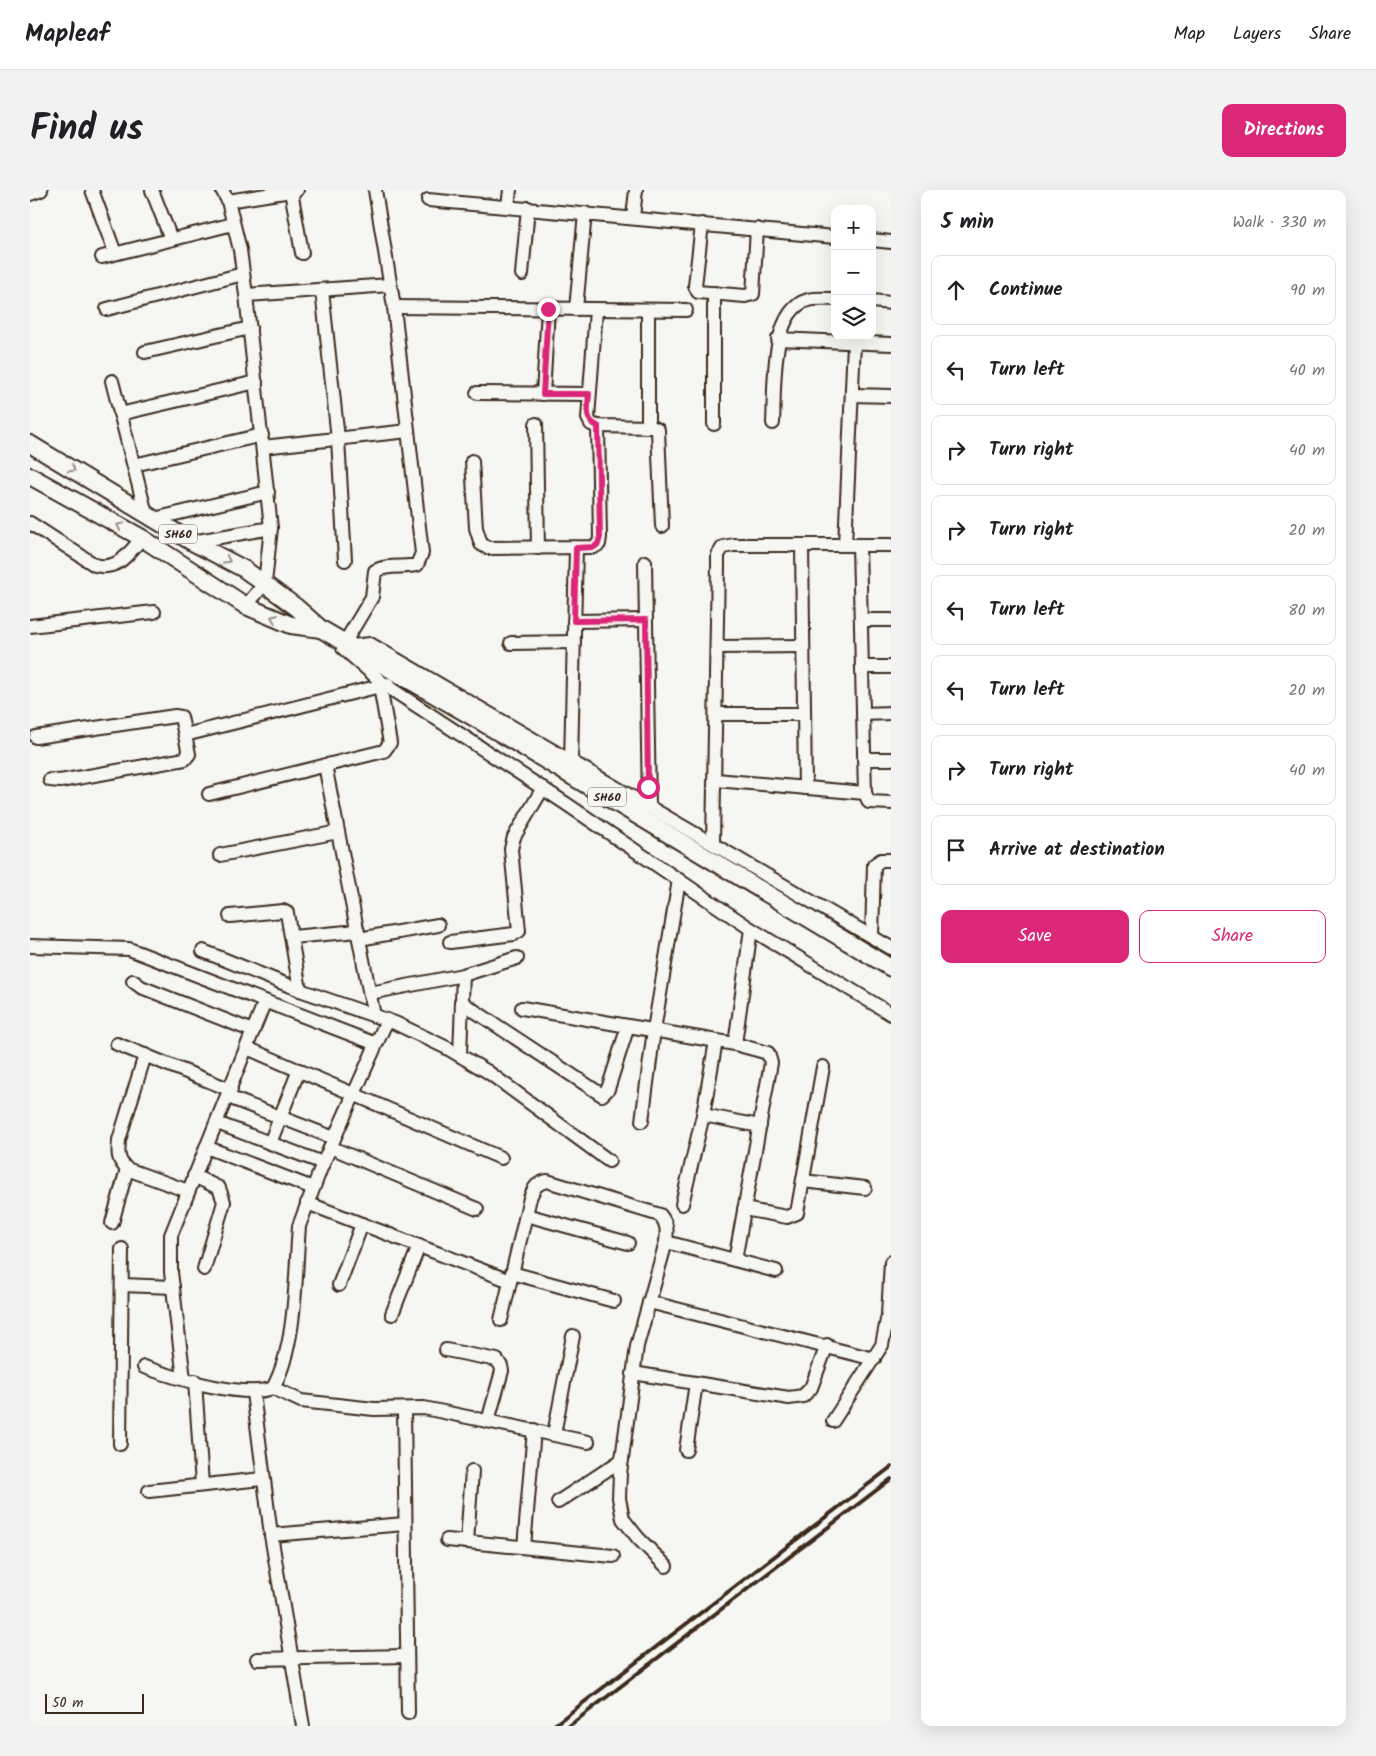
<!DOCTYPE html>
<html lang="en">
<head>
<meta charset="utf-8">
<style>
  :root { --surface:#fff; --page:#f2f2f2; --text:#202124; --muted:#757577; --line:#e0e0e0; --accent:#db2777 }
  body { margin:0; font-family:Kalam,sans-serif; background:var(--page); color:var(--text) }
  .controls { position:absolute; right:15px; top:15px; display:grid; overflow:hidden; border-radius:10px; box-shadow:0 5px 20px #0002 }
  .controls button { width:45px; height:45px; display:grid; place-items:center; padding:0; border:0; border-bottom:1px solid var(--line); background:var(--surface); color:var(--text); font:25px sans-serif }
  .scale { position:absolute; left:15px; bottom:12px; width:99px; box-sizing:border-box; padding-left:5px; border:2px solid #3b2a1e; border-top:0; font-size:14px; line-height:18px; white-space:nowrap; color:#3b2a1e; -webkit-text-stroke:4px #f6f6f2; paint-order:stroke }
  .stop { position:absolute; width:15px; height:15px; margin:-11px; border:4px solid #db2777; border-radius:50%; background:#fff }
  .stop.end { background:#db2777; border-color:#fff; box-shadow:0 1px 5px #0008 }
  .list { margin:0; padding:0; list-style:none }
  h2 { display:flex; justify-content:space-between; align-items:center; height:65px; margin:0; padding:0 20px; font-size:21px }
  h2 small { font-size:16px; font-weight:400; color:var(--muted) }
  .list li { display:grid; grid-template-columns:32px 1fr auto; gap:15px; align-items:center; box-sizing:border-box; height:70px; margin:0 10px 10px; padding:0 10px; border:1px solid var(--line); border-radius:10px }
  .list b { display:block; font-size:19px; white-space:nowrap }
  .list em { font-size:16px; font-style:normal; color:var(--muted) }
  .actions { display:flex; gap:10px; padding:15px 20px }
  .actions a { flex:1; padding:11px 0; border:1px solid var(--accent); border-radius:10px; text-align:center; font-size:18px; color:var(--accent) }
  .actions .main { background:var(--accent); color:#fff }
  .icon { flex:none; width:28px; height:28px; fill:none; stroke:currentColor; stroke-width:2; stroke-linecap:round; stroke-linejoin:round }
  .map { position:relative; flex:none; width:861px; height:1536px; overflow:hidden; border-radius:10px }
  header { display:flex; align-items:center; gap:30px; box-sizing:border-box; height:70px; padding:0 25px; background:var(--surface); border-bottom:1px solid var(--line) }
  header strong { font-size:24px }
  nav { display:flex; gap:28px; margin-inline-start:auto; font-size:18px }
  .intro { display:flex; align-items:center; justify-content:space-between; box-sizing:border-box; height:120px; padding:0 30px }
  h1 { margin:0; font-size:35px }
  .button { padding:12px 22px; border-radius:10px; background:var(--accent); color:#fff; font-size:18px; font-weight:700 }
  main { display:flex; gap:30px; padding:0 30px }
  aside { flex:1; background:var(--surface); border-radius:10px; box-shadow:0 5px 20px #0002 }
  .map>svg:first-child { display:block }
</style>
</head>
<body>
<header>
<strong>Mapleaf</strong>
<nav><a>Map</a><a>Layers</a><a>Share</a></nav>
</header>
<div class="intro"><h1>Find us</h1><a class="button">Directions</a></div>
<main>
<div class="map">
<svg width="861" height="1536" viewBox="0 0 861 1536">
  <rect width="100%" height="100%" fill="#f6f6f2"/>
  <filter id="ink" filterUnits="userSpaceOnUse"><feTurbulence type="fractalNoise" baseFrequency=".02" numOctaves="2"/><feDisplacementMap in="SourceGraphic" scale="10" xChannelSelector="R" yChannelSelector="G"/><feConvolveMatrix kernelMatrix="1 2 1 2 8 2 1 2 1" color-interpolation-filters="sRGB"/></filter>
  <g filter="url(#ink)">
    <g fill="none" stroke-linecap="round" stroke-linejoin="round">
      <g stroke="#3b2a1e" stroke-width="16">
        <g id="minor">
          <path d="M62,0L85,63"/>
          <path d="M122,0L141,49"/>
          <path d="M192,0L198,11L210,60L216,105L241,338L235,393L216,416"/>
          <path d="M261,1L272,63"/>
          <path d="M0,4L11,0"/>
          <path d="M398,10L805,47"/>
          <path d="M198,11L267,0"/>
          <path d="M478,16L480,0"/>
          <path d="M603,27L606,0"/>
          <path d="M672,34L665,96L668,102L715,106L723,104L727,39"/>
          <path d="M842,50L861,52"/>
          <path d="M72,67L203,34"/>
          <path d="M492,84L498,18"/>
          <path d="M292,100L308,249L315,370"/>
          <path d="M216,105L360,95"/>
          <path d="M842,111L861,113"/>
          <path d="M364,117L656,120"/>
          <path d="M77,119L213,84"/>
          <path d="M546,119L555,23"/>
          <path d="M566,120L558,228L561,234L568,236L622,237L628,240L632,336"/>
          <path d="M748,149L861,154"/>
          <path d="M115,162L220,138"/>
          <path d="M82,191L116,324"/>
          <path d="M447,203L559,204"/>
          <path d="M513,204L518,119"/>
          <path d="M822,205L861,206"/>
          <path d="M90,224L226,192"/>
          <path d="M743,233C745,202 739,121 778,110C786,108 796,109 805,109"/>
          <path d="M506,234L508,358"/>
          <path d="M684,234V103"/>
          <path d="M618,237V120"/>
          <path d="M233,257L378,241"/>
          <path d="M442,271L446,338L451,354L458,358L564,357L569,354L570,347L568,236"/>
          <path d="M104,275L232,245"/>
          <path d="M124,329L238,302"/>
          <path d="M0,333L65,375C88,381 98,364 112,348"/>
          <path d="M162,352L241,338"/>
          <path d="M772,355L775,598"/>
          <path d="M815,355L824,153"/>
          <path d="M829,355L835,603L839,612L861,613"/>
          <path d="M615,372L619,616"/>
          <path d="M831,430H861"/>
          <path d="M544,431L616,430"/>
          <path d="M0,436L124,422"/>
          <path d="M315,452L342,407L345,381C357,374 374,378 387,375L392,363L364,117L345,0"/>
          <path d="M481,453L544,452"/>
          <path d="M323,456L340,454L861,758"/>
          <path d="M688,457L773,456"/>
          <path d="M313,458L355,495L535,613L721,739L861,824"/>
          <path d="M832,477H861"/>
          <path d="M687,524H774"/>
          <path d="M833,524L861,523"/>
          <path d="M155,545L358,494"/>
          <path d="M6,547L145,526L151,527L159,564L155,569L30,591L20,590"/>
          <path d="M834,569H861"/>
          <path d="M541,571L546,358"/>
          <path d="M295,575L344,826"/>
          <path d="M686,590L835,603"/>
          <path d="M179,604L354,561L360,553L350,496"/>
          <path d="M683,653L688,375V365L693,357L704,355H861"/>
          <path d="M190,665L308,642"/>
          <path d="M200,726L253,721L257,723L270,800"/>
          <path d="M842,746L844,675L851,670H861"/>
          <path d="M262,747L328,741"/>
          <path d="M329,749L408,735"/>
          <path d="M420,752L484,744L489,741L481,659L484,647L513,598"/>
          <path d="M0,756L99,759L346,854"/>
          <path d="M173,761L270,800L365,833L417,858L458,882L579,971"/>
          <path d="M103,791L111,797L223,841"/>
          <path d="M340,803L433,785L487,768"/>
          <path d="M431,812L572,905L578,899L598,836"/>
          <path d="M492,818L705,854L738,863L741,873L705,1070"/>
          <path d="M87,854L201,900"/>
          <path d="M705,854L721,739"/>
          <path d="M217,858L471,968"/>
          <path d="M115,865L89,950C88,963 87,970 97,979L158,1001"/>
          <path d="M430,865L433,785"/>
          <path d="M198,907L304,948"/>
          <path d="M673,925L730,936"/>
          <path d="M612,931L624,840L649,690"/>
          <path d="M187,933L293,973"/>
          <path d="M240,953L269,880"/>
          <path d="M176,957L283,998"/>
          <path d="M300,957L447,1019"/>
          <path d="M164,986L189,998L194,1012L174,1079"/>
          <path d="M773,991L835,998"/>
          <path d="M277,1013L480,1091"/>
          <path d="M652,1014L673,925L686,851"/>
          <path d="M714,1019L757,1027L767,1023L793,877"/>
          <path d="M496,1025L598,1053"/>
          <path d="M82,1033L97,979"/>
          <path d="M636,1052L746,1081"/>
          <path d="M482,1083L584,1111"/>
          <path d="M92,1095L143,1097"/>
          <path d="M309,1095L332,1034"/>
          <path d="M619,1112L844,1169"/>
          <path d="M362,1124L389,1056"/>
          <path d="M471,1130L500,1008C504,998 506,993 517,991L630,1025C638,1035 637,1041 636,1052L607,1156L590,1284L589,1308L593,1329L608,1348L636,1376"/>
          <path d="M416,1160L467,1170L471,1176L472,1181L458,1231"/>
          <path d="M114,1177C145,1188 214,1209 243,1198C267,1154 265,1086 269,1036L291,978L357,830"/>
          <path d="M603,1183L759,1208L773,1206L781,1198L797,1155"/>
          <path d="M154,1189L141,1082V1045L235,811"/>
          <path d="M165,1191L172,1295"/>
          <path d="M243,1198L271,1211L344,1219L394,1218L558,1252"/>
          <path d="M223,1203L241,1345L273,1536"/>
          <path d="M374,1219L378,1523"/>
          <path d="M803,1231L852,1155L858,1125L861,1072"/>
          <path d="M524,1244L543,1146"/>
          <path d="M90,1254L92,1059"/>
          <path d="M656,1260L666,1193"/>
          <path d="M119,1301L232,1289"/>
          <path d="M528,1312L592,1270"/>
          <path d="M241,1345L375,1334"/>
          <path d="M417,1350L583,1366"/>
          <path d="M437,1352L442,1281"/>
          <path d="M494,1357L504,1240"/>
          <path d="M227,1469L377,1466"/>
        </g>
      </g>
      <g stroke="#3b2a1e" stroke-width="20">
        <g id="major">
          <path d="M0,254L162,352L214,379L266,417L291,439L450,531L861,778"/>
          <path d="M0,286L112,348L216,416L261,435L291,439"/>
        </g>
      </g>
      <use href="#minor" stroke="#f6f6f2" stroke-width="12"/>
      <use href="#major" stroke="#f6f6f2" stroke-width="16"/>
      <g stroke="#3b2a1e" stroke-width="4">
        <path d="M523,1536L861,1277"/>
        <path d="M539,1536L861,1289"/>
      </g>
    </g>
    <defs><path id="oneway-chevron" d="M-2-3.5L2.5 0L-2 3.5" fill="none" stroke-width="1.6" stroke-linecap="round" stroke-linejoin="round" transform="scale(1.25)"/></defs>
    <g stroke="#989088">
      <use href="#oneway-chevron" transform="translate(42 279) rotate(31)"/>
      <use href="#oneway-chevron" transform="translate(90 336) rotate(-151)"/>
      <use href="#oneway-chevron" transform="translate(197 370) rotate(27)"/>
      <use href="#oneway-chevron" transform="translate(244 428) rotate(-157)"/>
    </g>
  </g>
  <g fill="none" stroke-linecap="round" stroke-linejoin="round" filter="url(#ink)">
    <path stroke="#db2777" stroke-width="6" d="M518,119L513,204H559C558,217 554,231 568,236L570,347L568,354L564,357L546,358L544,431L616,430L618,597"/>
  </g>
  <g text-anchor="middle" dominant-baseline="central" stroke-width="5" stroke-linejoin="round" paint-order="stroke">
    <g fill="#f6f6f2" stroke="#73675e" stroke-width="1">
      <rect x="129" y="334.5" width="38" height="19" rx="4"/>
      <rect x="558" y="597.5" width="38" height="19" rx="4"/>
    </g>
    <g font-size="12" font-weight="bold" fill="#3b2a1e">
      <text x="148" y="344">SH60</text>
      <text x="577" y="607">SH60</text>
    </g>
  </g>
</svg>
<div class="controls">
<button>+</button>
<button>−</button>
<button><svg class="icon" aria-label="layers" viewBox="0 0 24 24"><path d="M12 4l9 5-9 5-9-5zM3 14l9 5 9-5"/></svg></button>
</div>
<div class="scale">50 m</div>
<div class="stop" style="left:618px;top:597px"></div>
<div class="stop end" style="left:518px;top:119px"></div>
</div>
<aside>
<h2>5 min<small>Walk · 330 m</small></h2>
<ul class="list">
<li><svg class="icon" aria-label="ahead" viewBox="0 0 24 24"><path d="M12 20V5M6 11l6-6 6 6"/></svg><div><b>Continue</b></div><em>90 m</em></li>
<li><svg class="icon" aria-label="left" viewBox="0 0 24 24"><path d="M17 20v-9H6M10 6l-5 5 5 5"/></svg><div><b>Turn left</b></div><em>40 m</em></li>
<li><svg class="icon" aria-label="right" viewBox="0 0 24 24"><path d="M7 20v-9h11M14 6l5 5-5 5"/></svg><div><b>Turn right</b></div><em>40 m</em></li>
<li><svg class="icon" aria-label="right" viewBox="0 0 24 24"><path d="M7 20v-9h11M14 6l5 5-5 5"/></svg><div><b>Turn right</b></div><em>20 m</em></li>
<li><svg class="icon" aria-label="left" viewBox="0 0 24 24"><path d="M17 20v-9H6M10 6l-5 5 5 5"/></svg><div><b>Turn left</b></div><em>80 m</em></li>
<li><svg class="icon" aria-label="left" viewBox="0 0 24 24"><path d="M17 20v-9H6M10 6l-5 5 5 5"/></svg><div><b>Turn left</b></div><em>20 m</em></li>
<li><svg class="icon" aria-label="right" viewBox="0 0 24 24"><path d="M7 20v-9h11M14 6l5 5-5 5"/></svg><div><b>Turn right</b></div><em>40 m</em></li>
<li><svg class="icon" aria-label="arrive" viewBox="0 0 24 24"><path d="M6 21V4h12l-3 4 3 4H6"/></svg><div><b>Arrive at destination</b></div></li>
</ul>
<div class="actions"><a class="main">Save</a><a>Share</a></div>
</aside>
</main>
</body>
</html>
